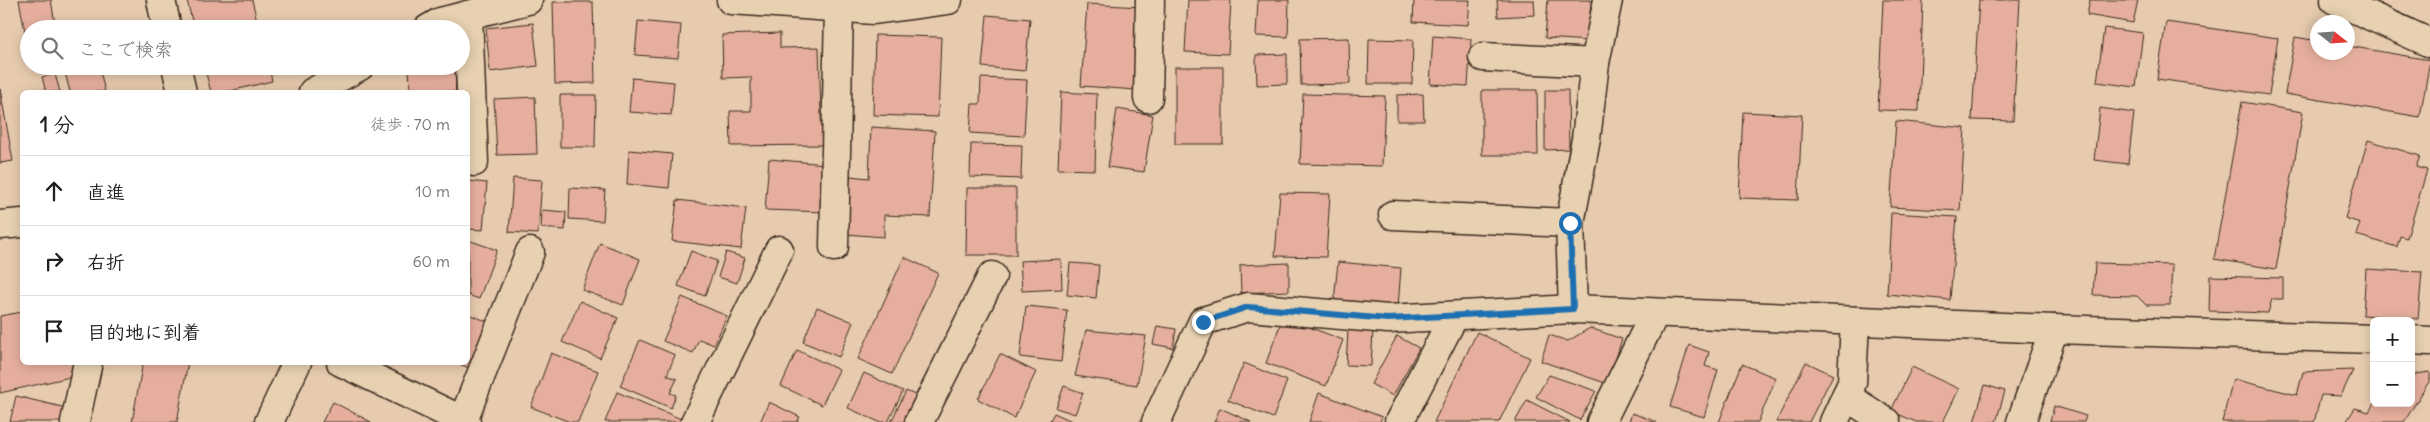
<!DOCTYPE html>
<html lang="ja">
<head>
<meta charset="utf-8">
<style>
  :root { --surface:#fff; --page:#f6f6f6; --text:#202124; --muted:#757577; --line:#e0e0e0 }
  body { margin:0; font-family:Delius,"Klee One",sans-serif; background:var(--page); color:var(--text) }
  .controls { position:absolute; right:15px; bottom:15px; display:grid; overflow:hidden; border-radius:8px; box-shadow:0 2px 12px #0003 }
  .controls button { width:45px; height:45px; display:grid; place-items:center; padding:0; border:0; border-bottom:1px solid var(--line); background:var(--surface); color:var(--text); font:25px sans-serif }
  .compass { position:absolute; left:2310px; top:15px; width:45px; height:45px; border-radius:50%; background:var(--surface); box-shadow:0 2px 12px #0003; rotate:107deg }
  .stop { position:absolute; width:15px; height:15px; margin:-11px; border:4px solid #1f6fb2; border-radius:50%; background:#fff }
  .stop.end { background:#1f6fb2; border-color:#fff; box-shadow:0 1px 5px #0008 }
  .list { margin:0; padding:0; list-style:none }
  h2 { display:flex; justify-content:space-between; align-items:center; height:65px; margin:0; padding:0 20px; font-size:21px }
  h2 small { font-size:16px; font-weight:400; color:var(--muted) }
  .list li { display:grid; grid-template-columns:32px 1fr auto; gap:15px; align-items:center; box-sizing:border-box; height:70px; padding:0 20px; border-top:1px solid var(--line) }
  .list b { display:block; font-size:19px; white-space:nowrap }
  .list em { font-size:16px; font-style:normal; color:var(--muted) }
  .icon { flex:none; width:28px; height:28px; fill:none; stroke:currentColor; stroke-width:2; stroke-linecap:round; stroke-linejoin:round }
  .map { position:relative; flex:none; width:2430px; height:422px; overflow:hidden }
  .search { position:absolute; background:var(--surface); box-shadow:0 2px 12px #0003; left:20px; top:20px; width:450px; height:55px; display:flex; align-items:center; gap:12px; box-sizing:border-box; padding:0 18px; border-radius:28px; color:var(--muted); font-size:19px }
  .panel { position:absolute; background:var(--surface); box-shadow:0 2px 12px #0003; left:20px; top:90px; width:450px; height:275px; border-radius:8px }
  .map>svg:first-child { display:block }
</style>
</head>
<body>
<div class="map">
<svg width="2430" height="422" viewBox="0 0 2430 422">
  <rect width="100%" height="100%" fill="#e7cbae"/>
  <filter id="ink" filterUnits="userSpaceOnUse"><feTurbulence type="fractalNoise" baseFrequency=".02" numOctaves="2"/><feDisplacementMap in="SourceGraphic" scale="10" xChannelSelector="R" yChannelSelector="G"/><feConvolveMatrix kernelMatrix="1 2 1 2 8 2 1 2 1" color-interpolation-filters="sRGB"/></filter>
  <g filter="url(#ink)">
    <g fill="#e6af9d" stroke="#3b2a1e">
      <path d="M19,0H51L56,29H29V36L26,37Z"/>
      <path d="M187,0H252L259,29H194Z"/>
      <path d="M1188,0H1231L1228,54L1185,52Z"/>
      <path d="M1258,0H1289L1288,37L1256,36Z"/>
      <path d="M1414,0H1470L1468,25L1413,22Z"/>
      <path d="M1497,0H1534L1535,15L1498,17Z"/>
      <path d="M1548,0H1591L1588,41L1545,38Z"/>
      <path d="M1883,0H1923L1919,111L1878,110Z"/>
      <path d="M1979,0H2020L2013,121L1972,120Z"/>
      <path d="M2090,0H2138L2133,23L2087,15Z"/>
      <path d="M2371,0L2414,19L2412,29L2368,8Z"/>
      <path d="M553,2H593L595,83L555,84Z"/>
      <path d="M1087,4L1141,7L1136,90L1081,86Z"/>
      <path d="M987,15L1030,19L1025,71L982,67Z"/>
      <path d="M638,21L681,25L678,58L635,55Z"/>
      <path d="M2166,22L2278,38L2269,95L2157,79Z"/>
      <path d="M533,23L538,66L490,72L486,28Z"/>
      <path d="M2104,28L2143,33L2136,87L2097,82Z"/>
      <path d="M780,33V48L819,47L822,145L731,146L730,111H751V77L723,78L722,35Z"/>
      <path d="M875,35L941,37L938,117L873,115Z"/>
      <path d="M1433,36L1471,39L1468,86L1430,84Z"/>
      <path d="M2295,37L2318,41V52H2348V46L2430,60L2420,117L2285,94Z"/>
      <path d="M1349,38L1350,84L1301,85L1300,39Z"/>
      <path d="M1369,39L1413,40L1412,84H1368Z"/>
      <path d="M1287,54V84L1257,85L1256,55Z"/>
      <path d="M75,66H99L105,92H70L64,69Z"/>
      <path d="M204,66H269L272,81L226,92H211Z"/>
      <path d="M409,66H455L456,92H410Z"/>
      <rect x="1175" y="67" width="48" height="77"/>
      <path d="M55,74L60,92H46L42,77Z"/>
      <path d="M632,78L674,82L671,115L629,112Z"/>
      <path d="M981,78L1027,80L1024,136L970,133L972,104H980Z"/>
      <path d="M0,89L13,161L0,163Z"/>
      <path d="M1482,90H1537L1538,155H1482Z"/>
      <path d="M1545,90H1568L1569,149L1545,150Z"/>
      <path d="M1061,92L1097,94L1095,170L1058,169Z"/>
      <path d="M1303,94L1385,96L1382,166L1300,164Z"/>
      <path d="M1423,94L1424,121H1397V95Z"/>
      <path d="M560,95H596L595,147H560Z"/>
      <path d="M535,97L537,154L497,155L494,99Z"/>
      <path d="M2242,102L2303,112L2276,269L2214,259Z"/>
      <path d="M2100,108L2134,113L2128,164L2094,160Z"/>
      <path d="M1117,109L1153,115L1144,172L1108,167Z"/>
      <path d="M1743,112L1802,115L1798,200L1739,198Z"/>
      <path d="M1896,121L1965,128L1960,211L1890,207Z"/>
      <path d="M871,127L935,131L930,217L884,215V237L846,234L850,176L869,178Z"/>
      <path d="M2368,140L2420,156L2416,167L2427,170L2407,238L2400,236L2397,247L2356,235L2360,223L2345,218Z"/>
      <path d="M971,144L1022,145L1021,179L970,177Z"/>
      <path d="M629,150L672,154L669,188L627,184Z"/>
      <path d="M769,159L826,164L825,212L765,210Z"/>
      <path d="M513,178L542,180L538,234L509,232Z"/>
      <path d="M468,181L487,183L483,230L468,229Z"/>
      <path d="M570,188L605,190L603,221L569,219Z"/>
      <path d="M967,188H1016V255H966Z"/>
      <path d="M1280,193L1330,194L1326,257L1275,256Z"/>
      <path d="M677,200L746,208L741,249L672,241Z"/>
      <path d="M542,210L566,212L565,230L541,228Z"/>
      <path d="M1891,213L1957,217L1950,300L1887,294Z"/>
      <path d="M468,240L497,250L479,299L468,295Z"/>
      <path d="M600,243L640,259L623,305L582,290Z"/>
      <path d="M691,251L717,261L705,296L678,286Z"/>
      <path d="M726,252L745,258L737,283L718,277Z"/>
      <path d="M904,257L938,273L892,374L858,359Z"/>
      <path d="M1061,259L1062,289L1022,291L1020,261Z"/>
      <path d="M1338,262L1401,268L1398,307L1334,301Z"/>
      <path d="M1070,263L1099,265L1096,298L1067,295Z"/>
      <path d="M1289,263V291L1241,293L1240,265Z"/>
      <path d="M2095,263L2172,265L2170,305H2146L2137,296L2093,295Z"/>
      <path d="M2366,269L2422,272L2418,319L2363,315Z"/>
      <path d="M2210,276L2283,278V299H2272L2268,313L2209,311Z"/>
      <path d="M682,297L727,316L714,345L699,339L693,353L663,341Z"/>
      <path d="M580,301L618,318L600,358L562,342Z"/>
      <path d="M1026,306L1067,310L1061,362L1020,357Z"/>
      <path d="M817,307L853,322L839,357L803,342Z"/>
      <path d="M22,312V362H77L79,375L0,393V316Z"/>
      <path d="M468,314L489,322L472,369L454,362H468Z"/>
      <path d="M1283,317L1343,340L1326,386L1266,363Z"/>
      <path d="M1157,326L1176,329L1173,348L1153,344Z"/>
      <path d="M1590,328L1622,339L1608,384L1541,361L1549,335L1568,341Z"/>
      <path d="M1086,330L1146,336L1137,385L1075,376Z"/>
      <path d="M1348,330L1373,331L1371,366L1346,365Z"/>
      <path d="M1477,332L1530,358L1499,422H1434Z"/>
      <path d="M1397,336L1419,348L1393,396L1371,384Z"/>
      <path d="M640,340L675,355L667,375L677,379L670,393L676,395L671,408L620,386Z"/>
      <path d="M1689,345L1709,352L1705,366L1718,370L1704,417L1670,407Z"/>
      <path d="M797,350L839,370L822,405L781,386Z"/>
      <path d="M551,353L598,371L578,422H570L531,407Z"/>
      <path d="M1000,354L1036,372L1014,418L978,399Z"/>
      <path d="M143,362H188L177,422H132Z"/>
      <path d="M1806,362L1833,375L1809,422H1776Z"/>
      <path d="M1244,363L1287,381L1273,418L1228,400Z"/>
      <path d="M1742,364L1776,378L1758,422H1719Z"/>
      <path d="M1912,367L1959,389L1943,422H1916L1891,411Z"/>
      <path d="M2353,370L2341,396L2321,395L2314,422H2222L2233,379L2297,395L2303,372Z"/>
      <path d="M2430,372V380L2404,422H2346L2355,408L2369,412L2374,403H2411V381L2416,374Z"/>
      <path d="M864,373L903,391L888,422H879L848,408Z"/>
      <path d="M1549,375L1596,391L1580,420L1536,397Z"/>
      <path d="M1985,385L2005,391L1996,422H1974Z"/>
      <path d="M1064,386L1083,393L1075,414L1056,408Z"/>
      <path d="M906,391L924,399L913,422H891Z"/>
      <path d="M617,392L681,419L680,422H605Z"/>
      <path d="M1319,393L1382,417L1380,422H1309Z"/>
      <path d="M16,396L66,408L62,422H10Z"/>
      <path d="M1527,400L1570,422H1515Z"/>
      <path d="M333,402L371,422H322Z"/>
      <path d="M769,402L800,417L797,422H760Z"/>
      <path d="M2054,406L2086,416L2084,422H2050Z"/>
      <path d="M1220,408L1251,422H1214Z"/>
      <path d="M1054,413L1074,422H1049Z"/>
      <path d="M1632,413L1657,422H1629Z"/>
    </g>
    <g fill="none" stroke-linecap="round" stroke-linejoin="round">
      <g stroke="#3b2a1e" stroke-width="31">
        <g id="street">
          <path d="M161,0L167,29"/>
          <path d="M731,0L874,10L948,0"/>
          <path d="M2335,0L2430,43"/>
          <path d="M468,15L474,162"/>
          <path d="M428,29L440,22L528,0"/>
          <path d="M1483,57L1595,63"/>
          <path d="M176,66L182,92"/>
          <path d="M313,92L360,66"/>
          <path d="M1148,98L1150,0"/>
          <path d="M1393,215L1570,223"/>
          <path d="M0,225L22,223"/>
          <path d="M834,247L839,8"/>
          <path d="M1573,309L1570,223L1586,139L1595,63L1608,0"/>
          <path d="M2411,340L2430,341"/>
          <path d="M341,362L466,422"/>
          <path d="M1846,396L1886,422"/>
          <path d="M463,420L530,252"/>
          <path d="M75,422L88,362"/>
          <path d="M269,422L297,362"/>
          <path d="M695,422L779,250"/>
          <path d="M919,422L992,276"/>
          <path d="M1156,422L1203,321L1248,307L1388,319L1573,309L2054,329L2374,339"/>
          <path d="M1399,422L1454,316"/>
          <path d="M1601,422L1655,313"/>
          <path d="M1834,422L1852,383L1855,321"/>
          <path d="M2021,422L2054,329"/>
        </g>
      </g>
      <use href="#street" stroke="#e7d1b1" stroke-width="28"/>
    </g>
  </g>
  <g fill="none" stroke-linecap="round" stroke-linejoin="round" filter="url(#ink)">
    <path stroke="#1f6fb2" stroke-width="6" d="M1203,322L1248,307L1388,319L1573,309L1570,223"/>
  </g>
</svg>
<div class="controls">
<button>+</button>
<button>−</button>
</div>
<svg class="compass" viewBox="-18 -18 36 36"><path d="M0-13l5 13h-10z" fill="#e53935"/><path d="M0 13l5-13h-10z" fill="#757577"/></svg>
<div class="stop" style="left:1570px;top:223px"></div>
<div class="stop end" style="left:1203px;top:322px"></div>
<div class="search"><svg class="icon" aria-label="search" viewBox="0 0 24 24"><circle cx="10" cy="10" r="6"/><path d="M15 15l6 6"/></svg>ここで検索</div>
<section class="panel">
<h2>1 分<small>徒歩 · 70 m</small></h2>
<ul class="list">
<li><svg class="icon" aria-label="ahead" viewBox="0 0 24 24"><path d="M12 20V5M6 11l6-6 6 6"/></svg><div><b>直進</b></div><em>10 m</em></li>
<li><svg class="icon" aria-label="right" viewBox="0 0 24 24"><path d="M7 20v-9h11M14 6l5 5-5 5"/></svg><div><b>右折</b></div><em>60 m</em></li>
<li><svg class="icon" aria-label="arrive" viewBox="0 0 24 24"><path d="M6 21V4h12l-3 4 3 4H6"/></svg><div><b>目的地に到着</b></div></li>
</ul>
</section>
</div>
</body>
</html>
